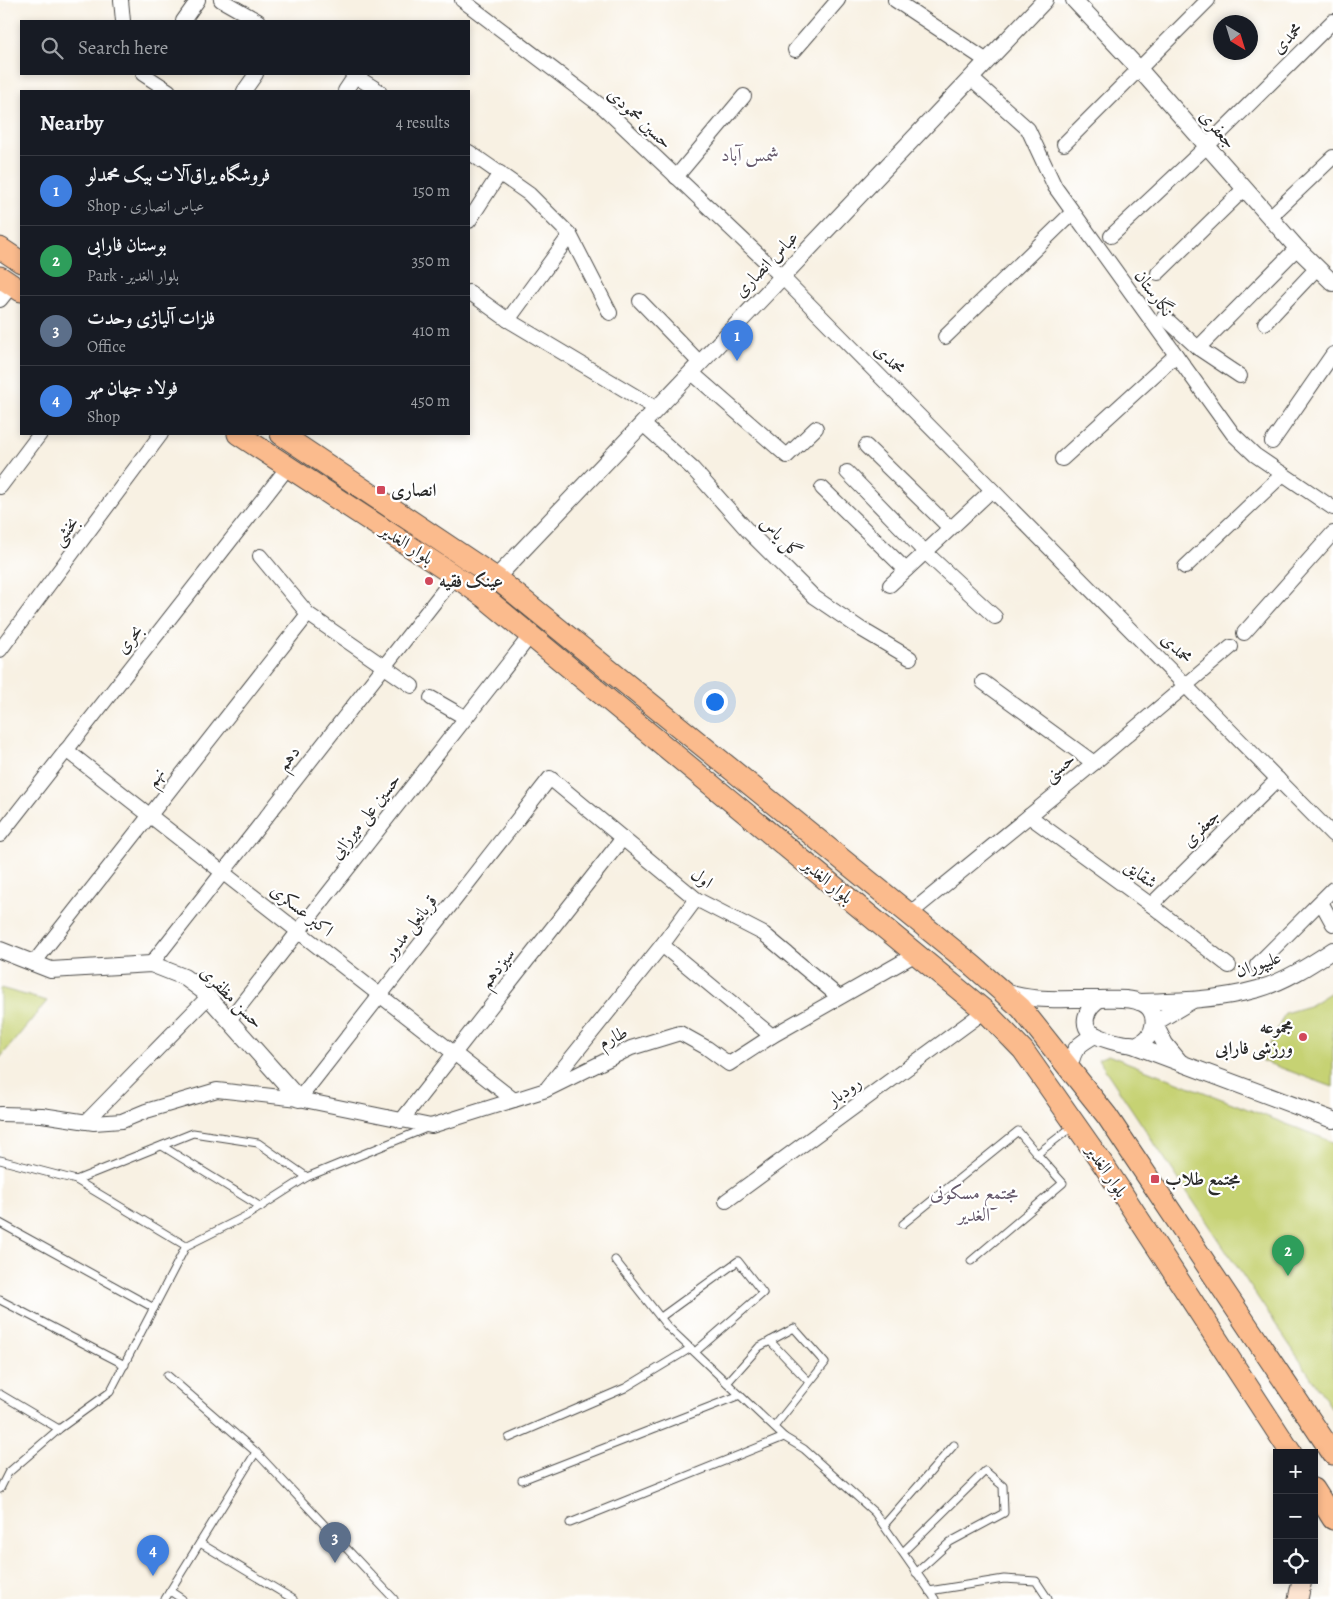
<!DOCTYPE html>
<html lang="en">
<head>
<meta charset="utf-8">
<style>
  :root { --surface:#171b24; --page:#20242c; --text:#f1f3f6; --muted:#9ea1a6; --line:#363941; --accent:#0b8043 }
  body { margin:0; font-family:Alegreya,Amiri,serif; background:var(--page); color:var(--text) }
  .controls { position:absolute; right:15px; bottom:15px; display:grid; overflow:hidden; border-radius:0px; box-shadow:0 2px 8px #0003 }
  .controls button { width:45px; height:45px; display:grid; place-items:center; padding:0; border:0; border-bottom:1px solid var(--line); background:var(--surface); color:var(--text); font:25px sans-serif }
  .compass { position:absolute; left:1213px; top:15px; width:45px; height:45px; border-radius:50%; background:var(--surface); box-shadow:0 2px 8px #0003; rotate:142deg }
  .you { position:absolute; left:714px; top:701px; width:18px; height:18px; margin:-12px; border:4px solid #fff; border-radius:50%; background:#1a73e8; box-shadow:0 0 0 8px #1a73e833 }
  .badge { display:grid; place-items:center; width:32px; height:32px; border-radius:50%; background:var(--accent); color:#fff; font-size:16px; font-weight:700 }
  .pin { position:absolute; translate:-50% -41px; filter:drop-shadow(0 1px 2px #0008) }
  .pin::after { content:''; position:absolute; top:26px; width:18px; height:15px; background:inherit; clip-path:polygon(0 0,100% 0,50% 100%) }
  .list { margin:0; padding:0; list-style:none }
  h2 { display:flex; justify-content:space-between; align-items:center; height:65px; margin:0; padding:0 20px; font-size:21px }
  h2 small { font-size:16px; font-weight:400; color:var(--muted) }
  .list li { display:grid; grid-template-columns:32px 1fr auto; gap:15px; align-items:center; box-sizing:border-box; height:70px; padding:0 20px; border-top:1px solid var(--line) }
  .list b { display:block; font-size:19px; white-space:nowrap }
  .list p { margin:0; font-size:16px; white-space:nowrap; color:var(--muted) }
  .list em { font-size:16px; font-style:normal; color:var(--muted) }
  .icon { flex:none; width:28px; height:28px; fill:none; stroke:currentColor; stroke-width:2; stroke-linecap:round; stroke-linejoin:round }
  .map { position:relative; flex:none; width:1333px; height:1599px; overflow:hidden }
  .search { position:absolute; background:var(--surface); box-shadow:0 2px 8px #0003; left:20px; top:20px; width:450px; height:55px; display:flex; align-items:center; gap:12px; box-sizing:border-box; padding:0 18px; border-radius:0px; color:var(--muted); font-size:19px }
  .panel { position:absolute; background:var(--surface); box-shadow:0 2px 8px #0003; left:20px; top:90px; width:450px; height:345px; border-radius:0px }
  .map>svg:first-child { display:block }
</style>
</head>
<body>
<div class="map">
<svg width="1333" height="1599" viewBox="0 0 1333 1599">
  <rect width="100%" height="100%" fill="#fff"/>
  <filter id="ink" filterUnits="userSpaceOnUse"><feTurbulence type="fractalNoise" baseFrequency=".02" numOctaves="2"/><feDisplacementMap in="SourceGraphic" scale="10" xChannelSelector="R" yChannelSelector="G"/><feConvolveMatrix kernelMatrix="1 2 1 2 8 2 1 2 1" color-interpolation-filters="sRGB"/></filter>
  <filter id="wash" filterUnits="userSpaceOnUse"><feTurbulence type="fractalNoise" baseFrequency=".0096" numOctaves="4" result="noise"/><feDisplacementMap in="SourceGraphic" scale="20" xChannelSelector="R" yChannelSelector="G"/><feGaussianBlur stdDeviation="1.12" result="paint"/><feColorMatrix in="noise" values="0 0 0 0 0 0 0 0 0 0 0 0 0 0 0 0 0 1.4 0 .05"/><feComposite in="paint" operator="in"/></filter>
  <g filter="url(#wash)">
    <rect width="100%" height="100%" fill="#f8f1e3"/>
    <g fill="#c6d273" stroke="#787e4f">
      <path d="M0,988L47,1001L0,1058Z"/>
      <path d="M1333,991V1087L1262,1061L1285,1013L1309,1006Z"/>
      <path d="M1108,1055L1333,1142V1410L1098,1059Z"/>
    </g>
  </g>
  <g filter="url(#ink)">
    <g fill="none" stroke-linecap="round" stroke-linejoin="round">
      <g stroke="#4a4947" stroke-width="9">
        <g id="service">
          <path d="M162,1146L261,1207"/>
          <path d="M0,1160L76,1180L186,1246"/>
          <path d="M76,1180L193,1133L258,1143L307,1177"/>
          <path d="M0,1223L154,1308"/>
          <path d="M903,1224L1018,1131L1037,1154"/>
          <path d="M615,1260L667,1326L784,1437L804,1449L875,1513L935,1599"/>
          <path d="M971,1261L1063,1183L1037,1154L1073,1126"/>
          <path d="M0,1300L125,1365"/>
          <path d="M661,1317L738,1261L763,1293L695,1352"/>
          <path d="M770,1341L809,1382"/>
          <path d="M727,1383L759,1347L794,1328L825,1363L774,1427"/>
          <path d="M0,1394L59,1429"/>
          <path d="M509,1438L625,1388L691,1348"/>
          <path d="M256,1452L394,1599"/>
          <path d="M522,1480L740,1395"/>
          <path d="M0,1489L8,1473L59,1429L110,1392L186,1246L246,1216L307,1177L429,1127"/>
          <path d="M570,1523L784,1437"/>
          <path d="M884,1525L954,1445"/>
          <path d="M200,1543L293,1599"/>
          <path d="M903,1552L985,1471L1003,1486L1004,1513L950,1542L916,1573"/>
          <path d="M170,1591L182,1599"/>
          <path d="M929,1591L1004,1579L1036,1581L1048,1599"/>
          <path d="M165,1599L256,1452L167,1375"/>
        </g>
      </g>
      <g stroke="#4a4947" stroke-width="16">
        <g id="minor">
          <path d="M121,0L123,21"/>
          <path d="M221,0L258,21"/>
          <path d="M462,0L604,108L782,277L1333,835"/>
          <path d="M895,0L987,61"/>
          <path d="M183,21L198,0"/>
          <path d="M795,50L838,0"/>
          <path d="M143,74L169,91"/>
          <path d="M352,74L379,91"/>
          <path d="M971,78L1028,129L1055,187L1233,434L1255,455L1333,508"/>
          <path d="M244,91L256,74"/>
          <path d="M345,91L355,76"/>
          <path d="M1064,144L1208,0"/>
          <path d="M469,152L529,194L570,235L610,313"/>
          <path d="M676,177L744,96"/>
          <path d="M1270,217L1333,157"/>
          <path d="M469,221L500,173"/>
          <path d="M1111,236L1206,147L1333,21"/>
          <path d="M1158,273L1244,189"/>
          <path d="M469,292L508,320L657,409"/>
          <path d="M0,300L12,285"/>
          <path d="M640,301L700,363"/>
          <path d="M1164,317L1198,348L1240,376"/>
          <path d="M508,320L570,235"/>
          <path d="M1265,323L1317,268"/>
          <path d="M945,337L1072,213"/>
          <path d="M1198,348L1297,248"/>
          <path d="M691,372L787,456L816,428"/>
          <path d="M643,424L693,469L748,531L814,597L861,629L910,658"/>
          <path d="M1272,442L1333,354"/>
          <path d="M866,446L950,528"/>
          <path d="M1062,459L1176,355"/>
          <path d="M847,472L925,552L995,617"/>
          <path d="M0,487L40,434"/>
          <path d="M822,488L906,570"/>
          <path d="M260,556L308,614L412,686"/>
          <path d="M1185,567L1283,474"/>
          <path d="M890,585L992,490"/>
          <path d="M1244,633L1333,533"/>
          <path d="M0,650L161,434"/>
          <path d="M983,682L1094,763"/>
          <path d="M431,698L466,718"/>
          <path d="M66,750L514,1100"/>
          <path d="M1029,816L1151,905L1229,966"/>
          <path d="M0,835L288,467"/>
          <path d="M1321,902L1333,924"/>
          <path d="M1151,905L1278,779"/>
          <path d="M908,915L1094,763L1231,647"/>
          <path d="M662,945L772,1036"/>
          <path d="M33,964L308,614"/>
          <path d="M151,964L455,576"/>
          <path d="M1257,965L1333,889"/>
          <path d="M229,1020L530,636"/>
          <path d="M548,1087L662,945L696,899"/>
          <path d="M299,1099L550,778L696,899L764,934L839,997"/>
          <path d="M0,1114L42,1115L94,1123L122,1121L146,1111L217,1090L299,1099L431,1126L546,1090L631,1048L680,1033L707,1048L729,1064L772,1036L916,954"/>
          <path d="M401,1121L623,838"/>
          <path d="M86,1122L208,997"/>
          <path d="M726,1201L985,1011"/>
        </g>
      </g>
      <g stroke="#4a4947" stroke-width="18">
        <g id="tertiary">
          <path d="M1074,0L1140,70L1297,248L1333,283"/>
          <path d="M496,578L1045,0"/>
          <path d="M0,950L51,970L151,964L184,977L203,991L299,1099"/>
          <path d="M1003,991C1032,1003 1069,998 1100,999"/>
          <path d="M1100,999C1113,999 1130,997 1142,1003C1160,1011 1156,1039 1137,1044C1127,1046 1105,1040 1095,1035C1078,1027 1087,1006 1100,999Z"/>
          <path d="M1139,1002C1179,1001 1219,1000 1258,989C1284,982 1310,965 1333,950"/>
          <path d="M1130,1044L1333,1120"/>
          <path d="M1179,1061L1165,1044L1154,1023L1191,1001"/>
          <path d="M1070,1066C1073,1048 1079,1044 1095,1035"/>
        </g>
      </g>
      <g stroke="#4a4947" stroke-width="21">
        <path id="secondary" d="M1298,1599L1302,1580"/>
      </g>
      <g stroke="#4a4947" stroke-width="23">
        <g id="primary">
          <path d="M0,248L21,262"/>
          <path d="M0,277L21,291"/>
          <path d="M238,434L455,576L484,597L985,1011L1023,1050L1105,1167L1291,1453"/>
          <path d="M281,434L496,578L972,965L1021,1008L1107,1116L1333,1454"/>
          <path d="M1314,1489L1333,1519"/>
        </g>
      </g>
      <use href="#service" stroke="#fff" stroke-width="7"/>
      <use href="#minor" stroke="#fff" stroke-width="14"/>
      <use href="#tertiary" stroke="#fff" stroke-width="16"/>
      <use href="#secondary" stroke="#fde4d1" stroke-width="19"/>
      <use href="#primary" stroke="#fbbb8d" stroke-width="21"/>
    </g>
  </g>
  <g fill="#d1495b" stroke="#fff" stroke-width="2">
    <rect x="376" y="485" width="10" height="10" rx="2.5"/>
    <circle cx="429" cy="581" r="5"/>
    <circle cx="1303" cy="1037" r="5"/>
    <rect x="1150" y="1174" width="10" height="10" rx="2.5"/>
  </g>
  <g text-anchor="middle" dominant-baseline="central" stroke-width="4.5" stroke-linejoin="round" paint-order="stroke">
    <g font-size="18" fill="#2b2b2b" stroke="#fff">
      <text transform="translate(1287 38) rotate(-45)">محمدی</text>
      <text transform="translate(640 118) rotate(43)">حسین محمودی</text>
      <text transform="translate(1218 129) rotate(49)">جعفری</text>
      <text transform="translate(766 264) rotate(-46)">عباس انصاری</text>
      <text transform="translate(1154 293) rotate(54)">نگارستان</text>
      <text transform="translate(890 359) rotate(45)">محمدی</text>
      <text transform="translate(65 531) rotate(-53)">بخشی</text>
      <text transform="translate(781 537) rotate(45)">گل یاس</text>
      <text transform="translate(407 544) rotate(33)">بلوار الغدیر</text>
      <text transform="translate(129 639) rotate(-52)">بحری</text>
      <text transform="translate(1177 648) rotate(45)">محمدی</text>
      <text transform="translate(288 758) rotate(-52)">دهم</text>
      <text transform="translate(1059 767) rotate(-39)">حسنی</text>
      <text transform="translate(155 777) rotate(-52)">نهم</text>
      <text transform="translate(365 816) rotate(-52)">حسین علی میرزایی</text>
      <text transform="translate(1201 828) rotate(-45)">جعفری</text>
      <text transform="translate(1141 874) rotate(36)">شقایق</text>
      <text transform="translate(702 878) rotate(36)">اول</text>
      <text transform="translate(828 881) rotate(40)">بلوار الغدیر</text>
      <text transform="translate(302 910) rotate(38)">اکبر عسکری</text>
      <text transform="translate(410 927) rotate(-52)">قربانعلی مدور</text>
      <text transform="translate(1258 964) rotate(-19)">علیپوران</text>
      <text transform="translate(497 968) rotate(-52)">سیزدهم</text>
      <text transform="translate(232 997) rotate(45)">حسن مظفری</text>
      <text transform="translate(613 1037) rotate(-25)">طارم</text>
      <text transform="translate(844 1091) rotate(-36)">رودبار</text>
      <text transform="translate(1107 1171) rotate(56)">بلوار الغدیر</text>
    </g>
    <g font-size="18" font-weight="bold" fill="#2b2b2b" stroke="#fff" text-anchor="start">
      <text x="391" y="490">انصاری</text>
      <text x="439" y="581">عینک فقیه</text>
      <text x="1293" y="1027" text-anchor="end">مجموعه<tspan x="1293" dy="21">ورزشی فارابی</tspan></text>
      <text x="1165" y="1179">مجتمع طلاب</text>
    </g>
    <g font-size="19" fill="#675b6c" stroke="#fff">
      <text x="750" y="155">شمس آباد</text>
      <text x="974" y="1193">مجتمع مسکونی<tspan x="974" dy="22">الغدیر</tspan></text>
    </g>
  </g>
</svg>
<div class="controls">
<button>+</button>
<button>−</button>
<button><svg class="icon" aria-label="locate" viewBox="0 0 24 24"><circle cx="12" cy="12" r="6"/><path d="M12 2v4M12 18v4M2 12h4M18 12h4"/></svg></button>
</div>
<svg class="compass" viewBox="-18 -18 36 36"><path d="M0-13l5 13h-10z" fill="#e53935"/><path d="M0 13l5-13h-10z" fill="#9ea1a6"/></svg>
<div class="you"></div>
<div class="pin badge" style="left:737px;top:361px;background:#3f7fe0">1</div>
<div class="pin badge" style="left:1288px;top:1276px;background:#2e9e5b">2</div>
<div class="pin badge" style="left:335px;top:1563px;background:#5c6f8a">3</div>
<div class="pin badge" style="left:153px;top:1576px;background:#3f7fe0">4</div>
<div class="search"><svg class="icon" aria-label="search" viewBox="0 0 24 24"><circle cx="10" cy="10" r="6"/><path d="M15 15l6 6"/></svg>Search here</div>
<section class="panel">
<h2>Nearby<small>4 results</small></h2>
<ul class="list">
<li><span class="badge" style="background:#3f7fe0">1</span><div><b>فروشگاه یراق‌آلات بیک محمدلو</b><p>Shop · عباس انصاری</p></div><em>150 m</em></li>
<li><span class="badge" style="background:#2e9e5b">2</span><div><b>بوستان فارابی</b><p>Park · بلوار الغدیر</p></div><em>350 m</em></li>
<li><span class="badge" style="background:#5c6f8a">3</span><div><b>فلزات آلیاژی وحدت</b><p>Office</p></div><em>410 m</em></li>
<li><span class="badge" style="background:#3f7fe0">4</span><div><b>فولاد جهان مهر</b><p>Shop</p></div><em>450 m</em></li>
</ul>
</section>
</div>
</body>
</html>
